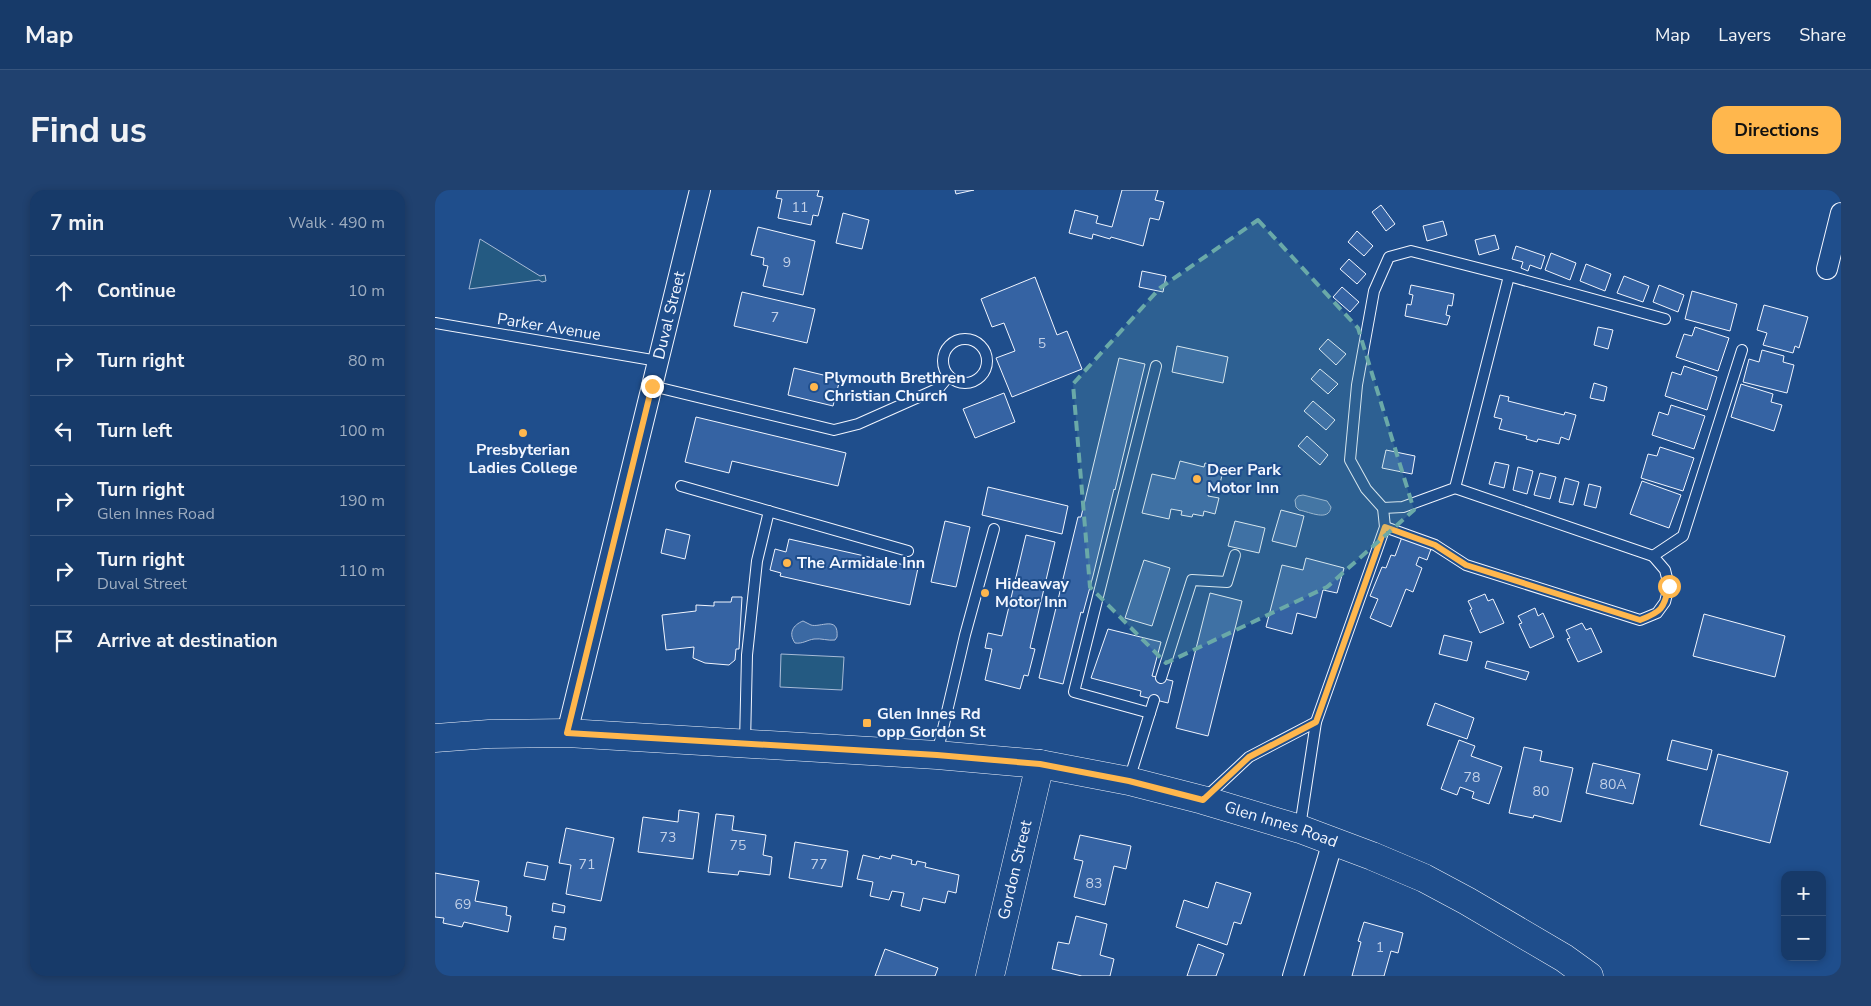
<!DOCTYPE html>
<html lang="en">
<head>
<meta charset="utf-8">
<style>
  :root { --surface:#173a69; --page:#20416f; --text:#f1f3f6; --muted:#9eadc0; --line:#36547d; --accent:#ffb74d }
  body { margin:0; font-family:"Nunito Sans",sans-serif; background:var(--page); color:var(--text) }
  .controls { position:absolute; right:15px; bottom:15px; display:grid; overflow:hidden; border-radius:10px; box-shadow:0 2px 8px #0003 }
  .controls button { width:45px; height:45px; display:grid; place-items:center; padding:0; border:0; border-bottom:1px solid var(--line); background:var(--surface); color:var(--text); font:25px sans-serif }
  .stop { position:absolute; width:15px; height:15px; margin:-11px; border:4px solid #ffb74d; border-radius:50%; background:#fff }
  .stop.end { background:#ffb74d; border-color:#fff; box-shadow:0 1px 5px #0008 }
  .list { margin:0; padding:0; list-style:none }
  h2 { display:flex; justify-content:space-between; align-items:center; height:65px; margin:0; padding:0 20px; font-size:21px }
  h2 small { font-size:16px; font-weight:400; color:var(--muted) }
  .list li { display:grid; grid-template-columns:32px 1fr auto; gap:15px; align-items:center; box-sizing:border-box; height:70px; padding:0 20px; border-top:1px solid var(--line) }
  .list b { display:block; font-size:19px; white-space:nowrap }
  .list p { margin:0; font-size:16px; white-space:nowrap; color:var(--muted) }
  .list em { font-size:16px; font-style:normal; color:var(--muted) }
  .icon { flex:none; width:28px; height:28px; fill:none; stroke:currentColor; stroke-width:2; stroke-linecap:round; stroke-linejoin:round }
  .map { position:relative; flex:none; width:1406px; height:786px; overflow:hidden; border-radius:15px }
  header { display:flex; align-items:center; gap:30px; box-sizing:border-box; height:70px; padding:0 25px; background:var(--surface); border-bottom:1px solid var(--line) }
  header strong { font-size:24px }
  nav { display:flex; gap:28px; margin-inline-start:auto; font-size:18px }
  .intro { display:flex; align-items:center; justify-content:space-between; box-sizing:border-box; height:120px; padding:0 30px }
  h1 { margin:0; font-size:35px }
  .button { padding:12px 22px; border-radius:15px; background:var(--accent); color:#111; font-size:18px; font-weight:700 }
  main { display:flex; gap:30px; padding:0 30px }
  aside { flex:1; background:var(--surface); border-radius:15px; box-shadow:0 2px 8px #0003 }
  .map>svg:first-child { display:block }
</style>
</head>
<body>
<header>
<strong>Map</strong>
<nav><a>Map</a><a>Layers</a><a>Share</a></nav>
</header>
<div class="intro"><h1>Find us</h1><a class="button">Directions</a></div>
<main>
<aside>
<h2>7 min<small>Walk · 490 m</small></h2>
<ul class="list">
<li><svg class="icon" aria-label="ahead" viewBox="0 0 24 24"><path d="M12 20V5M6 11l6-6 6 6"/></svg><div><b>Continue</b></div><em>10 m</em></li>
<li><svg class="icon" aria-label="right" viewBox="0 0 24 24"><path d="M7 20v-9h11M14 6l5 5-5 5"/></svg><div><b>Turn right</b></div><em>80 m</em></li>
<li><svg class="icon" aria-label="left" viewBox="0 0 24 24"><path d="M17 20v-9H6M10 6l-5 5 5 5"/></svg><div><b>Turn left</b></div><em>100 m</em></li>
<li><svg class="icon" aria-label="right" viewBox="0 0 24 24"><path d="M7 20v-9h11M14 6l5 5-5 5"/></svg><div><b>Turn right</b><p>Glen Innes Road</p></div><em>190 m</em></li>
<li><svg class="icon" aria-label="right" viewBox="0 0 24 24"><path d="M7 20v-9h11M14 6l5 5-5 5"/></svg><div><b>Turn right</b><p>Duval Street</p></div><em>110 m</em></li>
<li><svg class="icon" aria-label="arrive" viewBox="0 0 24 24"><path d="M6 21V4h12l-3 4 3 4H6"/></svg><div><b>Arrive at destination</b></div></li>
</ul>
</aside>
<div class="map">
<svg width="1406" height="786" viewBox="0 0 1406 786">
  <rect width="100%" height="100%" fill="#1f4e8c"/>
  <g fill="#245a82" stroke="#a8bbd7">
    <path d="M45,49L105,86L110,85L111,91L107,92L104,90L34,99Z"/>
    <path d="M346,464L409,467L407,500L345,497Z"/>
  </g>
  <g fill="#3b69a3" stroke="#a8bbd7">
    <path d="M868,305L892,311L896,317C894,332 875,322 864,320L861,317L860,310L863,306Z"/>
    <path d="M368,431C371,432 373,434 376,435C385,438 404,425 402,447L400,450C393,451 386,448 379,449C372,450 368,454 360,453C353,443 358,435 368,431Z"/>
  </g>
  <g fill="#3563a3" stroke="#f2f6ff">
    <path d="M343,0H384L382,6L388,7L383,26L378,25L376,35L343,28L347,9L341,8Z"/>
    <path d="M520,0H539L521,4Z"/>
    <path d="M687,0H723L720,10L729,12L724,30L715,28L708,56L676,47L675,49L658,44L657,49L634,43L640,20L663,26L661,33L677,37Z"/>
    <path d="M946,15L960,34L951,41L937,22Z"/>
    <path d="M408,23L434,30L427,59L401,53Z"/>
    <path d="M1008,31L1012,45L992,51L988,36Z"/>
    <path d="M323,37L380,51L368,105L328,96L333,76L328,75L329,68L316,65Z"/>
    <path d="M922,41L938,56L929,66L913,52Z"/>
    <path d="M1060,45L1064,59L1044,65L1040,50Z"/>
    <path d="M1081,56L1110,66L1106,79L1095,75L1093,81L1086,78L1088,72L1077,69Z"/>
    <path d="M1116,63L1141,73L1135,90L1110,80Z"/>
    <path d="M914,69L931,84L922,94L905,79Z"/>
    <path d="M1151,74L1176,84L1170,101L1145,91Z"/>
    <path d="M707,81L731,86L728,102L704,97Z"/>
    <path d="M1189,86L1214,96L1208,112L1182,103Z"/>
    <path d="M600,87L622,145L632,141L647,179L577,207L561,168L580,161L569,133L557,137L546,109Z"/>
    <path d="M976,95L1019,104L1017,116L1013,115L1011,125L1015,126L1012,135L970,126L972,114L976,115L978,105L974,104Z"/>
    <path d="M1224,95L1249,105L1243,122L1218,112Z"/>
    <path d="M907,97L924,112L915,122L898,107Z"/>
    <path d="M1257,101L1302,114L1295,141L1250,129Z"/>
    <path d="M307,102L380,119L372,153L299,136Z"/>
    <path d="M1329,115L1373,127L1364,158L1360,156L1358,163L1328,155L1332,143L1322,140Z"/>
    <path d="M1163,137L1178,140L1173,159L1159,155Z"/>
    <path d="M1260,137L1294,148L1283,181L1241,167L1249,144L1257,146Z"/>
    <path d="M893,149L911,164L901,175L884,159Z"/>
    <path d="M742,156L793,167L788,193L737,182Z"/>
    <path d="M1327,160L1349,166L1348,172L1359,175L1352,203L1308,192L1314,169L1324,172Z"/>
    <path d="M684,168L710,174L680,300L679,299L658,386L648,423L646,422L628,494L604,488L643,327H646Z"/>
    <path d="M1249,176L1282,187L1272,220L1230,206L1237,182L1246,185Z"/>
    <path d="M359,178L405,189L398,216L353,205Z"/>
    <path d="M885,179L903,194L893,204L876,189Z"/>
    <path d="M1159,193L1172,197L1169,211L1155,208Z"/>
    <path d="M1306,194L1338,204L1336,212L1347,215L1339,241L1296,227Z"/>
    <path d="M569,203L580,232L540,248L528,219Z"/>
    <path d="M1065,205L1074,207L1073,211L1129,225L1130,222L1141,225L1134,250L1126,247L1124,254L1103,249L1102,252L1091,249L1092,246L1064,239L1067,229L1059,227Z"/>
    <path d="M878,211L900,230L891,240L869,221Z"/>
    <path d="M1236,215L1270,226L1259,259L1217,245L1224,222L1233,225Z"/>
    <path d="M261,227L411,263L403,296L297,271L294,283L250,272Z"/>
    <path d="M872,246L893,265L885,275L863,256Z"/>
    <path d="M1225,257L1259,268L1248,301L1206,288L1213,264L1222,266Z"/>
    <path d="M951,260L980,266L977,284L947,278Z"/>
    <path d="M745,271L769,277L770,273L782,276L781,280L788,281L783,302L774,300L773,306L784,308L780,324L769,321L768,326L758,324L757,327L746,325L747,321L736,319L734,329L707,323L717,284L740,289Z"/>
    <path d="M1060,272L1074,275L1069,298L1054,294Z"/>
    <path d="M1083,277L1098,281L1092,304L1078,300Z"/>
    <path d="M1105,283L1121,287L1115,309L1099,305Z"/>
    <path d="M1130,288L1144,292L1138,315L1124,312Z"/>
    <path d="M1207,291L1246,305L1234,338L1195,324Z"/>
    <path d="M1154,294L1166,297L1161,318L1149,315Z"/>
    <path d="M553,297L633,316L627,344L547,325Z"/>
    <path d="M846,320L869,326L861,357L837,351Z"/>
    <path d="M510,331L535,337L521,397L496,392Z"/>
    <path d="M800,331L830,338L824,363L793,356Z"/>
    <path d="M231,339L255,345L250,369L226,363Z"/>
    <path d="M591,345L620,352L595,458L600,459L593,486L589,485L585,499L550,490L557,459L550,458L553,443L567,446Z"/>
    <path d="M967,347L996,359L992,370L984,367L981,375L987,378L978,402L971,399L956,437L935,428L943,409L935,406L947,377L951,378L956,365L960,366Z"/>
    <path d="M354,349L483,378L475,415L345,386L346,383L335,380L340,359L351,362Z"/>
    <path d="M871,368L909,378L902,403L888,400L881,428L862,423L857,444L831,437L847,375L868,380Z"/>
    <path d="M709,370L735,378L717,436L690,428Z"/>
    <path d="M775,403L807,411L773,546L741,538Z"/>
    <path d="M1050,404L1053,411L1058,409L1069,433L1045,443L1035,420L1037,419L1033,411Z"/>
    <path d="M297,407H307L304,459H301L300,470L294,475L270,473L258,468L259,457L231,460L227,425L261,421V415L279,416V412H296Z"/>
    <path d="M1100,418L1103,426L1108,423L1119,447L1095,458L1084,434L1087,433L1083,426Z"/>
    <path d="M1269,424L1350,446L1340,487L1258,466Z"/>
    <path d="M1147,433L1151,440L1156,438L1167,462L1143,472L1132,449L1135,448L1131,440Z"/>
    <path d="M673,439L726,452L717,486L738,491L733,513L705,506L706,501L656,488Z"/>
    <path d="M1009,445L1037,452L1032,471L1004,464Z"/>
    <path d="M1052,471L1094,482L1091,490L1050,478Z"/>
    <path d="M1000,513L1039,528L1032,549L992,535Z"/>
    <path d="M1024,550L1040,556L1036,566L1067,577L1054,614L1037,608L1039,602L1025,597L1022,605L1006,599Z"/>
    <path d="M1237,550L1277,560L1272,580L1232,570Z"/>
    <path d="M1089,557L1107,561L1105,571L1138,578L1126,632L1099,625L1098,628L1074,623Z"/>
    <path d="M1283,564L1353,582L1335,653L1265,635Z"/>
    <path d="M1158,573L1205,584L1198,614L1151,603Z"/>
    <path d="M244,620L264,623L258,669L203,662L208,627L243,632Z"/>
    <path d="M281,624L299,626L297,640L331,645L328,665L337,667L335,685L304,681L303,685L273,682Z"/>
    <path d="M131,638L179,648L166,711L131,704L136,675L124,673Z"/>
    <path d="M645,645L696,656L691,679L679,676L670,715L639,707L648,671L639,669Z"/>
    <path d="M360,652L413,661L407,697L354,688Z"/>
    <path d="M428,665L444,669L445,666L456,669L457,665L477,670L476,674L481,675L482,671L491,673L490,677L524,685L521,703L513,701L510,713L488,708L485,721L466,716L469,703L457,701L454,710L435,706L438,692L422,689Z"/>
    <path d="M92,672L113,676L110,690L89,686Z"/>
    <path d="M0,683L44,691L40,711L72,717L71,725L76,726L73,742L29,732L27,737L8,733L9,728L0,727Z"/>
    <path d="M781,692L816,703L806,734L799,732L792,755L741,737L749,710L773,718Z"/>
    <path d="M118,713L130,716L129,723L117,721Z"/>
    <path d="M641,726L672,734L665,765L679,769L675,786H647L617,779L623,752L634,754Z"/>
    <path d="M929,732L968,743L963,763L956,761L949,786H917L926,752L923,751Z"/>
    <path d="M120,736L131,738L129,750L118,748Z"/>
    <path d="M763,754L789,764L781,786H752Z"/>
    <path d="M450,759L503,778L500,786H440Z"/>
  </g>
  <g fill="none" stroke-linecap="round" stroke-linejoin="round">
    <g stroke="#f2f6ff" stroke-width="12">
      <g id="lane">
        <path d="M0,133L223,171"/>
        <circle cx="530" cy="171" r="22"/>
        <path d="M217,196L399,240L423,234L504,198L514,186"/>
        <path d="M246,296L473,361"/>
        <path d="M1020,298L1218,366"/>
        <path d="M948,318L968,317L1020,298L1074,86"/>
        <path d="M950,337L1000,355L1031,375L1205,430L1222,423L1230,412L1234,396L1230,380L1218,366L1248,346L1307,160"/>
        <path d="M726,488L757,390L792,392L800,365"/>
        <path d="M715,523L639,502L721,176"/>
        <path d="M310,553L312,465L322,371L334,321"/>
        <path d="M502,564L530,445L559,339"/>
        <path d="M694,590L719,510"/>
        <path d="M771,607L814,567L881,532"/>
        <path d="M865,637L881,532L950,337L948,318L931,299L915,270L922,195L939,101L954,67L976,61L1074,86L1230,129"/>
      </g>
    </g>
    <g stroke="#f2f6ff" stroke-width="22">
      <g id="street">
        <path d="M1392,79L1406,23"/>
        <path id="s1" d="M132,543L265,0"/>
        <path d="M858,786L898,651"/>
      </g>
    </g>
    <g stroke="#f2f6ff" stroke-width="29">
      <g id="secondary">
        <path id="s2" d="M0,548L54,544L132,543L502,565L605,574L694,591L768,610L865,639L937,666L989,688L1032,711L1129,768L1154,786"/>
        <path id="s3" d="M555,786L605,574"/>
      </g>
    </g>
    <use href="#lane" stroke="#1f4e8c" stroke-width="10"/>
    <use href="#street" stroke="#1f4e8c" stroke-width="20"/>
    <use href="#secondary" stroke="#1f4e8c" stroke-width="28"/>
  </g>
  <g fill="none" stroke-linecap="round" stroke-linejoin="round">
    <path stroke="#ffb74d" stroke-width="6" d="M217,196L132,543L502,565L605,574L694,591L768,610L814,567L881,532L950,337L1000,355L1031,375L1205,430C1226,422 1229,419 1234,396"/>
  </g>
  <path fill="#6aa9a8" fill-opacity="0.2" stroke="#6aa9a8" stroke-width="4" stroke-dasharray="10 6" stroke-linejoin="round" d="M823,30L923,138L979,320L892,397L731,473L655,397L638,194L725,98Z"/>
  <g fill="#ffb74d" stroke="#1f4e8c" stroke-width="2">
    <circle cx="379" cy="197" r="5"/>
    <circle cx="88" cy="243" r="5"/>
    <circle cx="762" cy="289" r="5"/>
    <circle cx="352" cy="373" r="5"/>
    <circle cx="550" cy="403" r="5"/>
    <rect x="427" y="528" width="10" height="10" rx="2.5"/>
  </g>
  <g text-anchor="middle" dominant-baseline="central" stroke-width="4" stroke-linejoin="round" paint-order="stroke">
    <g font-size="14" fill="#c3d1e8">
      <text x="365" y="17">11</text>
      <text x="352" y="72">9</text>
      <text x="340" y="127">7</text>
      <text x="607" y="153">5</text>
      <text x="1037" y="587">78</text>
      <text x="1178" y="594">80A</text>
      <text x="1106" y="601">80</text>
      <text x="233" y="647">73</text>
      <text x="303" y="655">75</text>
      <text x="152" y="674">71</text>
      <text x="384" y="674">77</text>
      <text x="659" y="693">83</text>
      <text x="28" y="714">69</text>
      <text x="945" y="757">1</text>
    </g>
    <g font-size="16" fill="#f2f6ff" stroke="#1f4e8c">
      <text stroke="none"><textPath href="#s1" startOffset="430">Duval Street</textPath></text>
      <text transform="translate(114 137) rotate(9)">Parker Avenue</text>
      <text stroke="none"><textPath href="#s2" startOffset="855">Glen Innes Road</textPath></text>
      <text stroke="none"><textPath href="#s3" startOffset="109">Gordon Street</textPath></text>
    </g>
    <g font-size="16" font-weight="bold" fill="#f2f6ff" stroke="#1f4e8c" text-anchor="start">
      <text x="389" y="188">Plymouth Brethren<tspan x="389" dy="18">Christian Church</tspan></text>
      <text x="88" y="260" text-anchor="middle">Presbyterian<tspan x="88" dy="18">Ladies College</tspan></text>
      <text x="772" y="280">Deer Park<tspan x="772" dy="18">Motor Inn</tspan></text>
      <text x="362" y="373">The Armidale Inn</text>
      <text x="560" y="394">Hideaway<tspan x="560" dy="18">Motor Inn</tspan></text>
      <text x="442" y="524">Glen Innes Rd<tspan x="442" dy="18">opp Gordon St</tspan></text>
    </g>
  </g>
</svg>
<div class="controls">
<button>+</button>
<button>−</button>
</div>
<div class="stop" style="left:1234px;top:396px"></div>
<div class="stop end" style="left:217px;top:196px"></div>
</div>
</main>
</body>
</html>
